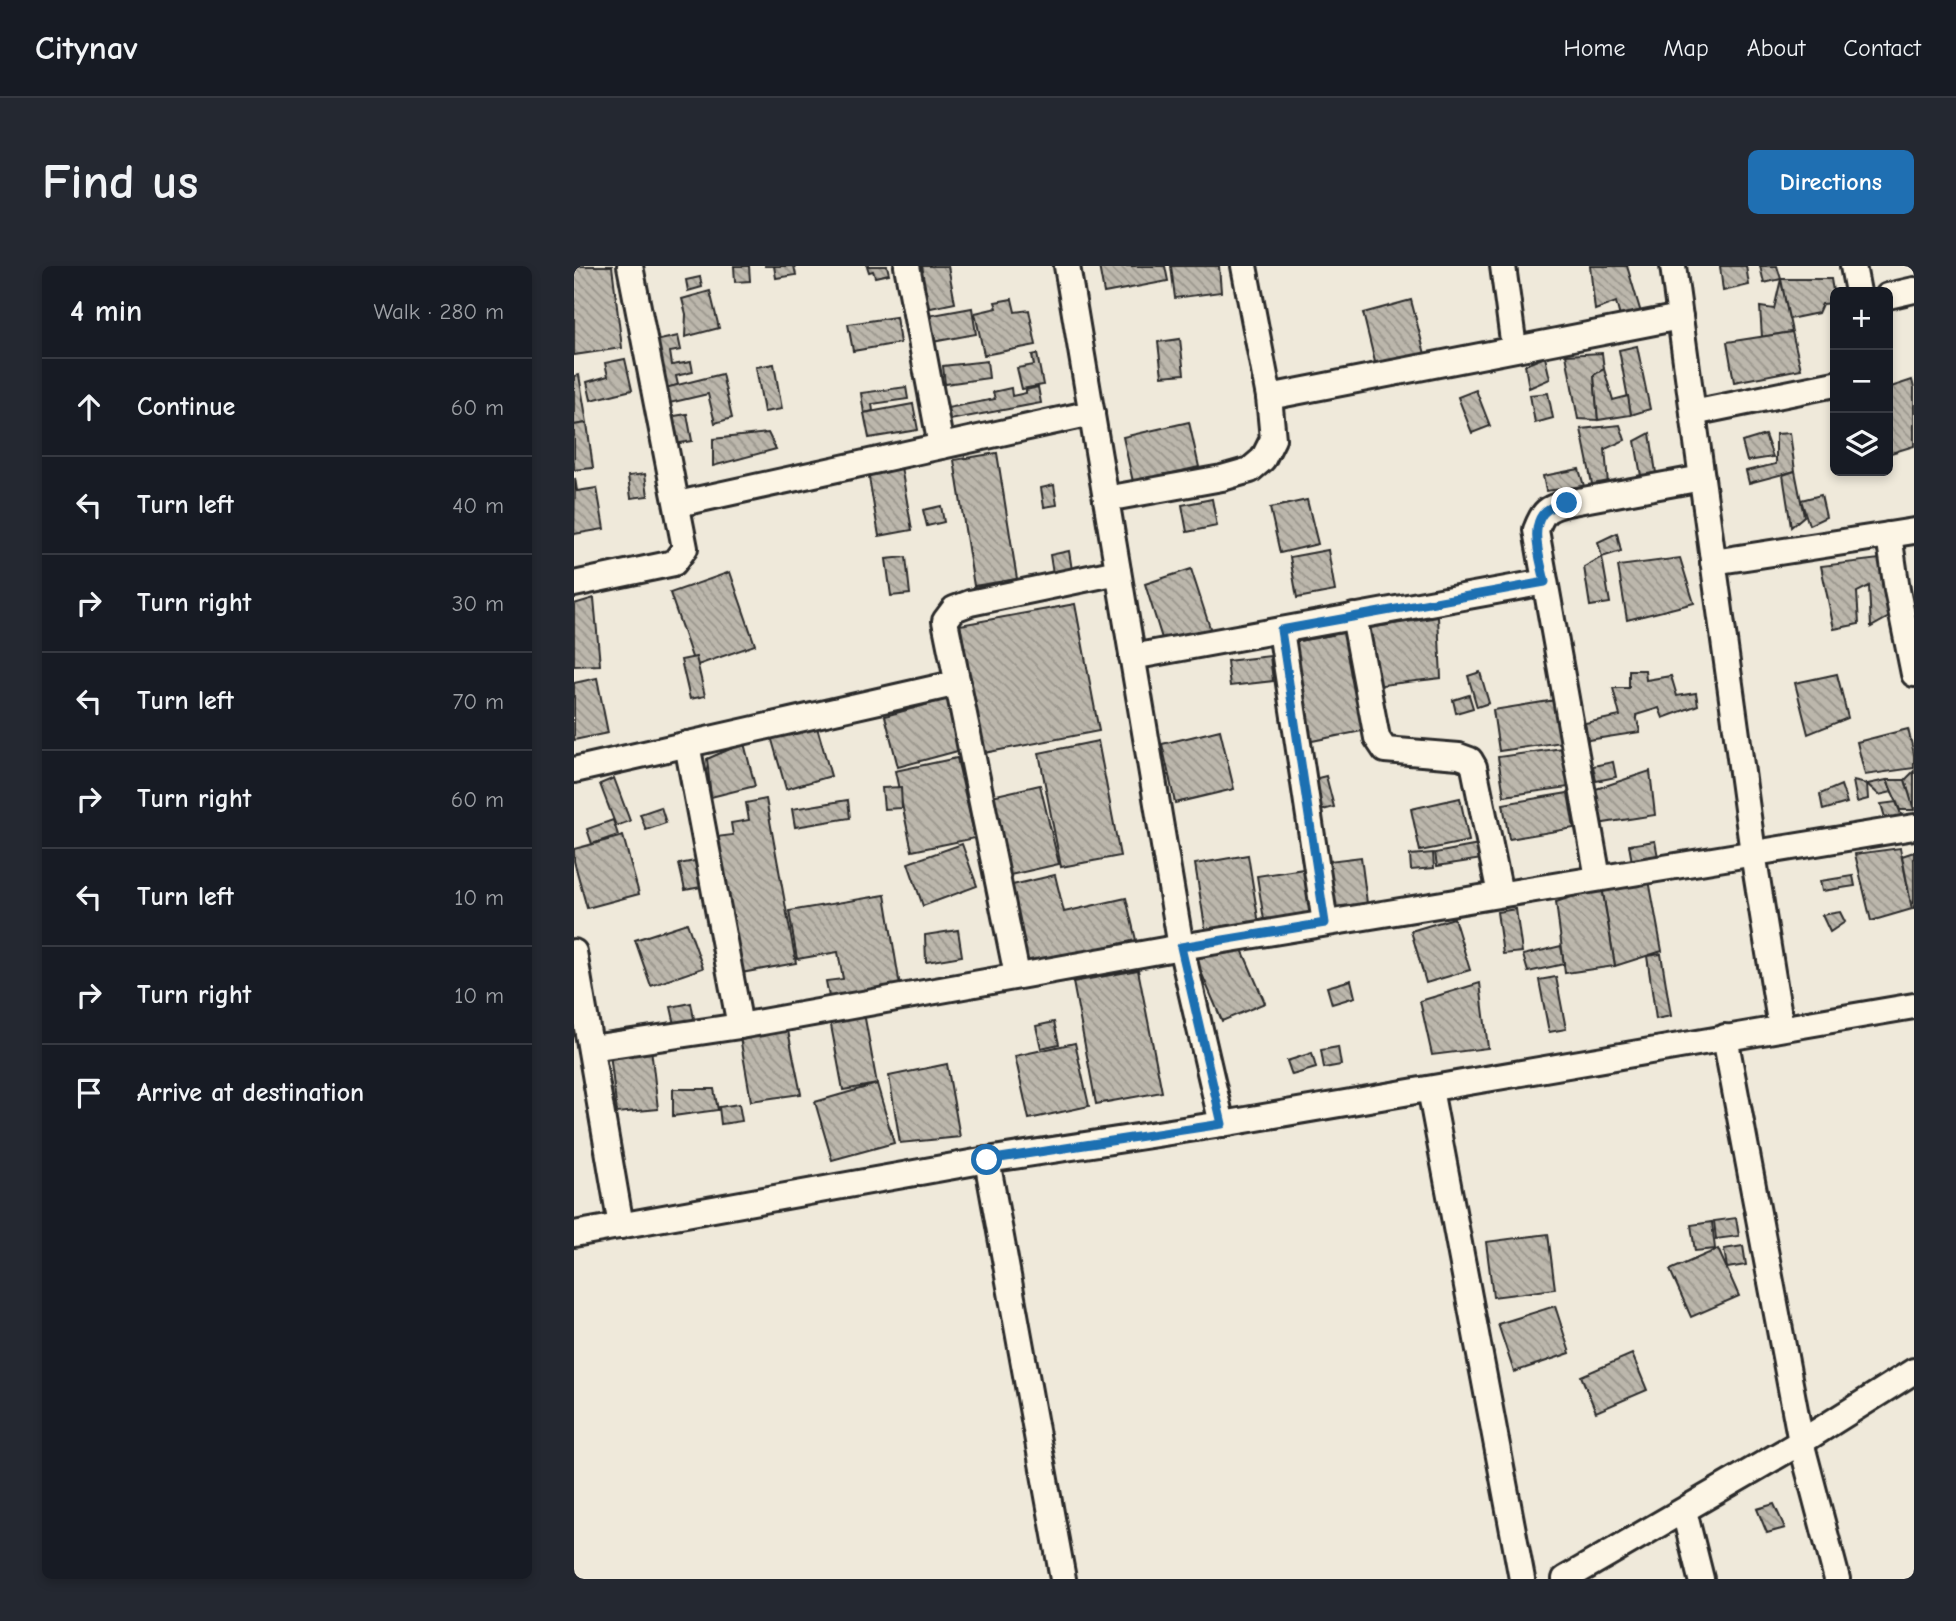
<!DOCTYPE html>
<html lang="en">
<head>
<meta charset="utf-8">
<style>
  :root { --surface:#171b24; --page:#242831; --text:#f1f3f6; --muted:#9ea1a6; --line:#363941; --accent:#1f6fb2 }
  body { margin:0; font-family:"Comic Neue",sans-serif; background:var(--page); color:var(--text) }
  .controls { position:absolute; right:21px; top:21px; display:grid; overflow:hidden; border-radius:10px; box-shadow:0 4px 10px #0003 }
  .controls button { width:63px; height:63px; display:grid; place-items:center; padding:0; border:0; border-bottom:2px solid var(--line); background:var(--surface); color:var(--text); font:35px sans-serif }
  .stop { position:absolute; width:21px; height:21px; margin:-16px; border:5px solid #1f6fb2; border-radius:50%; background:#fff }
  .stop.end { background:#1f6fb2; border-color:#fff; box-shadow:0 2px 7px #0008 }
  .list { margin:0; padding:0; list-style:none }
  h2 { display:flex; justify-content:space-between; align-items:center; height:91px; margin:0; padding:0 28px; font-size:30px }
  h2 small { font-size:23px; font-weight:400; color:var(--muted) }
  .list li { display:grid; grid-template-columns:46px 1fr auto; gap:21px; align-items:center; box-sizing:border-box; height:98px; padding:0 28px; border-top:2px solid var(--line) }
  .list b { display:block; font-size:26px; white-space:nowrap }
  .list em { font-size:23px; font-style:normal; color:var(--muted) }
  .icon { flex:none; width:38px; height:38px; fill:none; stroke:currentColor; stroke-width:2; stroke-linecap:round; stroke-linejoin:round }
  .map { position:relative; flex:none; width:1340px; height:1313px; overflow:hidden; border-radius:10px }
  header { display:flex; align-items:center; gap:42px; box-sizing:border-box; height:98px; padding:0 35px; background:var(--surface); border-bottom:2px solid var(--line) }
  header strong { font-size:33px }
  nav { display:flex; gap:38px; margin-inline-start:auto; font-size:24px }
  .intro { display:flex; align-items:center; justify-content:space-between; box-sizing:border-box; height:168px; padding:0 42px }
  h1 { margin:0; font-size:49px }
  .button { padding:18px 32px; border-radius:10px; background:var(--accent); color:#fff; font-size:24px; font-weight:700 }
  main { display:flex; gap:42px; padding:0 42px }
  aside { flex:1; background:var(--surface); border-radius:10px; box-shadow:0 4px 10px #0003 }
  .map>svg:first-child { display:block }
</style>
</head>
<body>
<header>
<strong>Citynav</strong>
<nav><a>Home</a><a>Map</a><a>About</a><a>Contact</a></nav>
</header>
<div class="intro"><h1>Find us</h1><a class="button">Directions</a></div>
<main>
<aside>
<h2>4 min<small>Walk · 280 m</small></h2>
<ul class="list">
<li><svg class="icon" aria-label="ahead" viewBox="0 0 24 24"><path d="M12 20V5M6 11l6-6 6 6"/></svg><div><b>Continue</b></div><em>60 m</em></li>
<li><svg class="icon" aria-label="left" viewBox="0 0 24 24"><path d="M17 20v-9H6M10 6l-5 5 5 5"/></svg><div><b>Turn left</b></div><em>40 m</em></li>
<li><svg class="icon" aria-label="right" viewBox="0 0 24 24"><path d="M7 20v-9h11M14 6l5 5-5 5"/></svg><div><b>Turn right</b></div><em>30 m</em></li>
<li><svg class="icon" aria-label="left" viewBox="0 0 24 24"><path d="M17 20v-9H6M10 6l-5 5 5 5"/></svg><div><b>Turn left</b></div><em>70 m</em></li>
<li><svg class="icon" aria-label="right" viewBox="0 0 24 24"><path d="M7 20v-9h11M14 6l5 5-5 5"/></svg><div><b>Turn right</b></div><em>60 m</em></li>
<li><svg class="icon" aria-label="left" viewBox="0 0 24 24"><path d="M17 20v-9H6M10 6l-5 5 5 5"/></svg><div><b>Turn left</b></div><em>10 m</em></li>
<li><svg class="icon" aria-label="right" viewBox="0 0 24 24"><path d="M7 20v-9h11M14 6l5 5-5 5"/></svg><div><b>Turn right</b></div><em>10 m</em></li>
<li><svg class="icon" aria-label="arrive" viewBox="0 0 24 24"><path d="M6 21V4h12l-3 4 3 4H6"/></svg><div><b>Arrive at destination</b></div></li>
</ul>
</aside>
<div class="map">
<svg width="1340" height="1313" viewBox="0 0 1340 1313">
  <defs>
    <pattern id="building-back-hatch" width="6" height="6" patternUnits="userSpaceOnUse" patternTransform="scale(1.75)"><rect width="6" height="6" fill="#bcb7ac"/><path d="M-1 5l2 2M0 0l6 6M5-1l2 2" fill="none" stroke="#99958c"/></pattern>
  </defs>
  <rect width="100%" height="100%" fill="#efe9da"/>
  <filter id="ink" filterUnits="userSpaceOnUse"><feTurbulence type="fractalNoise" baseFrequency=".0143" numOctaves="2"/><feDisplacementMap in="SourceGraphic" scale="14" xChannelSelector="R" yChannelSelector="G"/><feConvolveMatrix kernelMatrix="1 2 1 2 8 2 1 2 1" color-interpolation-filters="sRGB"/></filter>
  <g filter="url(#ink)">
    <g fill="url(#building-back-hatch)" stroke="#2b2b2b" stroke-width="2">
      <path d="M8,0H38L48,82L0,89V1Z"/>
      <path d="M160,0H175L176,15L161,16Z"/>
      <path d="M190,0H220L222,9L202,12L200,0Z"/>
      <path d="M293,0H313L315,8L301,11L299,5L295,6Z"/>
      <path d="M348,0H374L381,37L347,44L339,7L349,5Z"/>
      <path d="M525,0H591L594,15L530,27Z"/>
      <path d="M597,0H645L647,26L601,32Z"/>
      <path d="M1016,0H1053L1067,47L1046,51L1042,36L1021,44Z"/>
      <path d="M1146,0H1172L1175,19L1149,25Z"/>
      <path d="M1186,0H1203L1207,13L1190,17Z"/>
      <path d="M126,11L128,21L114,25L112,14Z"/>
      <path d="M1207,13L1218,66L1188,71L1186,41L1200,43Z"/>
      <path d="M1207,13H1257L1261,37L1248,38L1244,47L1215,53Z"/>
      <path d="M136,25L145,62L111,71L112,48L108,33Z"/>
      <path d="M438,33L441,46L455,44L462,79L410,89L401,47L423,42L421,36Z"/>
      <path d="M837,34L851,88L802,100L789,47Z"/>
      <path d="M398,42L402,68L353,77L348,51Z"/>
      <path d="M322,51L326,77L279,85L274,58Z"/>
      <path d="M1218,66L1227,103L1160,116L1153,76Z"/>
      <path d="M104,70L107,84L96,86L98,99L117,96L119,106L102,110L104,119L87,123L77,76Z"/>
      <path d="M606,73L610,108L588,110L584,76Z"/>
      <path d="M1063,80L1076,143L1057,149L1045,84Z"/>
      <path d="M1028,87L1030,103L1020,109L1024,154L1004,153L992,89Z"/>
      <path d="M463,88L469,119L448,123L443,102L460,99L458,89Z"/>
      <path d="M971,91L976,113L955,122L951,99Z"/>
      <path d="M51,93L58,124L17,134L13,116L34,110L31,97Z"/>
      <path d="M413,95L415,112L371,118L369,100Z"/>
      <path d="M200,98L208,143L190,146L182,101Z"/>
      <path d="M1030,103L1039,134L1054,130L1057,149L1024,154L1020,109Z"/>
      <path d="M148,108L158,152L141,157L134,128L87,139V123Z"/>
      <path d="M5,109L13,157L0,159V110Z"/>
      <path d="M1338,114L1340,122V180L1314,188V122Z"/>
      <path d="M332,121L334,133L298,138L299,145L290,147L287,127Z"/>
      <path d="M464,121L467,137L370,155L368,143L421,133L419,126L437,122L438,130L452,127V124Z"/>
      <path d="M902,124L916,160L898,167L884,131Z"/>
      <path d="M974,127L979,152L961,157L956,129Z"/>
      <path d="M339,138L344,164L295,172L290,147Z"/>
      <path d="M113,148L118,175L100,178L94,151Z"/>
      <path d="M615,156L625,201L559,216L549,171Z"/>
      <path d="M13,157L19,202L0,204V159Z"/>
      <path d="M1046,159L1051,174L1031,183L1034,218L1019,223L1007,163Z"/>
      <path d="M194,167L202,183L139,200V173Z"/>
      <path d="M1076,167L1082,207L1067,210L1061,175Z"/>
      <path d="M1216,167L1221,205L1175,217L1172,205L1202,198V168Z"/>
      <path d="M1191,169L1199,191L1173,195L1168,176Z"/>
      <path d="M423,187L443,313L400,320L380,194Z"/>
      <path d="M326,195L338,264L305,270L293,200Z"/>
      <path d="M1005,203L1010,220L972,225L969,210Z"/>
      <path d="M1221,205L1230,250L1217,261L1209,209Z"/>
      <path d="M71,208L74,230L57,232L54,210Z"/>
      <path d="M1,212L3,225L23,222L30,263L0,268Z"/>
      <path d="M480,219L483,239L470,241L467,222Z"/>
      <path d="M1247,229L1252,251L1235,259L1227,234Z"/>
      <path d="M638,233L643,260L613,266L608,239Z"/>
      <path d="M733,234L744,278L706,287L696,242Z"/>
      <path d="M367,240L370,256L353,260L349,244Z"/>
      <path d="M1043,267L1047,285L1028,291L1024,276Z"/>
      <path d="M754,284L761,325L723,332L716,291Z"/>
      <path d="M495,285L498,304L479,308L476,289Z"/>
      <path d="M332,291L336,328L317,330L312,293Z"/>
      <path d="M1028,291L1036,337L1016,340L1010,301Z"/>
      <path d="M1106,292L1120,337L1053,354L1044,300Z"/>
      <path d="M1305,293L1315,351L1297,361L1295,320L1283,326L1285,358L1260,363L1247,300Z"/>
      <path d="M617,303L637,365L590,379L571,318Z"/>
      <path d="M156,306L181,379L121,400L96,327Z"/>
      <path d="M20,332L26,399L0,400V338Z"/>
      <path d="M501,338L525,465L410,487L386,359Z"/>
      <path d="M864,351L867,412L800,420L795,362Z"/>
      <path d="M773,366L793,464L733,476L719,376Z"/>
      <path d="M696,390L699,415L656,420L653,395Z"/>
      <path d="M122,391L131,430L116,433L107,394Z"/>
      <path d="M1055,404H1071L1072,414L1097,410L1103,430L1122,427L1124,439L1089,452L1085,442L1062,449L1066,466L1014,474L1011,457L1046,450L1039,422H1055Z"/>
      <path d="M906,406L915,437L903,441L894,410Z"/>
      <path d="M1263,408L1274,452L1234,468L1221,417Z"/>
      <path d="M23,412L34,467L0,474V417Z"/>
      <path d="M895,429L899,442L882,447L879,434Z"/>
      <path d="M377,432L391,483L324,501L311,450Z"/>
      <path d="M982,434L989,476L925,485L919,444Z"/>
      <path d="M241,454L257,510L212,523L196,467Z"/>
      <path d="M1334,463L1340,488V502L1291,509L1283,476Z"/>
      <path d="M646,464L660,523L601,537L588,478Z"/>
      <path d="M524,475L546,590L487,601L465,487Z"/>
      <path d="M170,477L181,520L137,531L133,493Z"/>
      <path d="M989,482L995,521L930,530L924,491Z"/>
      <path d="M383,492L401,572L338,585L321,505Z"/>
      <path d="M1039,496L1042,511L1022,515L1019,500Z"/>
      <path d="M1076,505L1081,549L1023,558L1019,524Z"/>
      <path d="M1340,505V545L1331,514Z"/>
      <path d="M752,510L760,541L745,545L736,514Z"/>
      <path d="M40,512L56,555L42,560L26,518Z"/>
      <path d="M1313,514L1318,526L1305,529L1293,518Z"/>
      <path d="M1313,514H1331L1340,544H1326Z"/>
      <path d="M1279,515L1293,518L1294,533L1283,536Z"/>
      <path d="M466,519L485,598L436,609L418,530Z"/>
      <path d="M1267,519L1273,537L1249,544L1246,528Z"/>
      <path d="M327,521L328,542L310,543L308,522Z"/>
      <path d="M994,527L1000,562L935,573L929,538Z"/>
      <path d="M886,532L895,575L846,585L837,543Z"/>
      <path d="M192,533L222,697L167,707L142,571L159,569L157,557L175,554L172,537Z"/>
      <path d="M274,534L276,552L221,561L218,543Z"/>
      <path d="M1322,536L1329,553L1313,558L1307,538Z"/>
      <path d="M87,541L92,557L72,564L66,548Z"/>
      <path d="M39,554L44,569L18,578L13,563Z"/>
      <path d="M49,570L65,628L13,642L0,595V583Z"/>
      <path d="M1081,575L1084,591L1058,596L1055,579Z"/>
      <path d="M388,578L403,620L349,640L334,597Z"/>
      <path d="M905,579L908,593L863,600L861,587Z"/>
      <path d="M1326,582L1338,643L1297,655L1281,588Z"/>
      <path d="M1340,586V643H1338L1328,590Z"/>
      <path d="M859,587L860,602L837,604L836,589Z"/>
      <path d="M674,589L685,658L632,667L621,598Z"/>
      <path d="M787,591L793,637L751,642L746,596Z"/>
      <path d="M121,595L127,621L111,624L105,598Z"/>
      <path d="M730,603L736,648L690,654L683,610Z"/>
      <path d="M481,609L490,646L552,632L562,674L452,699L434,620Z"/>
      <path d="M1279,610L1281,620L1248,625L1246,615Z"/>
      <path d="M1075,614L1088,685L1041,700L1028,621Z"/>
      <path d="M1028,621L1041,700L991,707L982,636Z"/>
      <path d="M311,629L326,720L255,731L252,715L269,713L264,686L223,693L215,645Z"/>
      <path d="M942,643L948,686L929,688L923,646Z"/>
      <path d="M1266,646L1271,656L1256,666L1248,649Z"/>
      <path d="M880,652L896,704L852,717L837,665Z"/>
      <path d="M113,657L129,702L77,720L61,674Z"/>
      <path d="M384,664L388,690L352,696L351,669Z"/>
      <path d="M664,674L691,737L648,755L621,692Z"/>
      <path d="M987,680L990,698L954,706L949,689Z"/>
      <path d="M1087,688L1097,750L1082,753L1073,690Z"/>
      <path d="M564,704L588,826L522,838L499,716Z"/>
      <path d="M982,711L992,763L975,766L965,714Z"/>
      <path d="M777,714L781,731L758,738L753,721Z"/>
      <path d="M906,717L914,782L858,789L846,735Z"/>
      <path d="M117,737L121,758L102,763L97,741Z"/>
      <path d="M290,747L303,818L269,824L256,754Z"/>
      <path d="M480,756L485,778L467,782L462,760Z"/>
      <path d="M213,760L227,828L177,835L166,771Z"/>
      <path d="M501,777L515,840L455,853L441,790Z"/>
      <path d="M764,781L767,799L750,802L747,784Z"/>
      <path d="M77,782L84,843L43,847L36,787Z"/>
      <path d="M738,787L742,802L718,809L713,795Z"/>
      <path d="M373,798L386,871L326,877L315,810Z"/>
      <path d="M303,818L320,877L258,894L241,836Z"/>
      <path d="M99,823H140L144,844L99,850Z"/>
      <path d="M165,838L168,855L147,858L145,841Z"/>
      <path d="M1162,952L1165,970L1142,973L1140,955Z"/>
      <path d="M1138,956L1141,983L1121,985L1117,959Z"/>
      <path d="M974,968L981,1023L919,1031L912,976Z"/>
      <path d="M1169,980L1172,999L1153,1002L1150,983Z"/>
      <path d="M1144,983L1165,1030L1117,1051L1096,1004Z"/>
      <path d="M981,1040L996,1087L940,1106L924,1058Z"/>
      <path d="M1058,1088L1073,1124L1022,1146L1007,1110Z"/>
      <path d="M1200,1238L1211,1262L1193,1267L1183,1243Z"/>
    </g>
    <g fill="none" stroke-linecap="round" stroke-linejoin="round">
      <g stroke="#2b2b2b" stroke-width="30">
        <g id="minor">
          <path d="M333,0L367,180"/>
          <path d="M493,0L607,681L648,858"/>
          <path d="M929,0L940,82"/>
          <path d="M1099,0L1179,587L1207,762"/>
          <path d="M1279,0L1284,26"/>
          <path d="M1314,30L1340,24"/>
          <path d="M695,131L1106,51"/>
          <path d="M1119,147L1261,118"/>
          <path d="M532,233L648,212L676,204L689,193L699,173L695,131L670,0"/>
          <path d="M104,238L518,147"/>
          <path d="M1315,269L1340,265"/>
          <path d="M1139,296L1315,269L1323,324L1340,408"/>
          <path d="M0,318L100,297L111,282L56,0"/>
          <path d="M780,350L803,472L811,484L885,490L896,494L900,501L926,628"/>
          <path d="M707,364L751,657"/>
          <path d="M558,391L971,316"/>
          <path d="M113,478L166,760"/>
          <path d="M0,504L384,417"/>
          <path d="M1024,612L962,264C969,245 973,242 993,237L1128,212"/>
          <path d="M0,686L47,960"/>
          <path d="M443,709L371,355L380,343L396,337L544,306"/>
          <path d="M1151,771L1227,1176L1263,1313"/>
          <path d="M17,782L166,760L607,681L1340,561"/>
          <path d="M856,823L948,1313"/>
          <path d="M413,894L489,1313"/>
          <path d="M0,968L413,894L648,858L1340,740"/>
          <path d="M1110,1245L1127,1313"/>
          <path d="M991,1313L1227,1176L1340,1105"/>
        </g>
      </g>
      <use href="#minor" stroke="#fcf5e5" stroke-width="24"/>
    </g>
  </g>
  <g fill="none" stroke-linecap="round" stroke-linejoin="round" filter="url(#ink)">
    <path stroke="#1f6fb2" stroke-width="9" d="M413,894L648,858L607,681L751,657L707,364L971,316C967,295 952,255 976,242C981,239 988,238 993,237"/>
  </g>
</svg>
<div class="controls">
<button>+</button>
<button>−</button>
<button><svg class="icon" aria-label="layers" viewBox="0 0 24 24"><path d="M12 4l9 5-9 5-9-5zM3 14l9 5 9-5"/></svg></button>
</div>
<div class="stop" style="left:413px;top:894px"></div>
<div class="stop end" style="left:993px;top:237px"></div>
</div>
</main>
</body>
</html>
